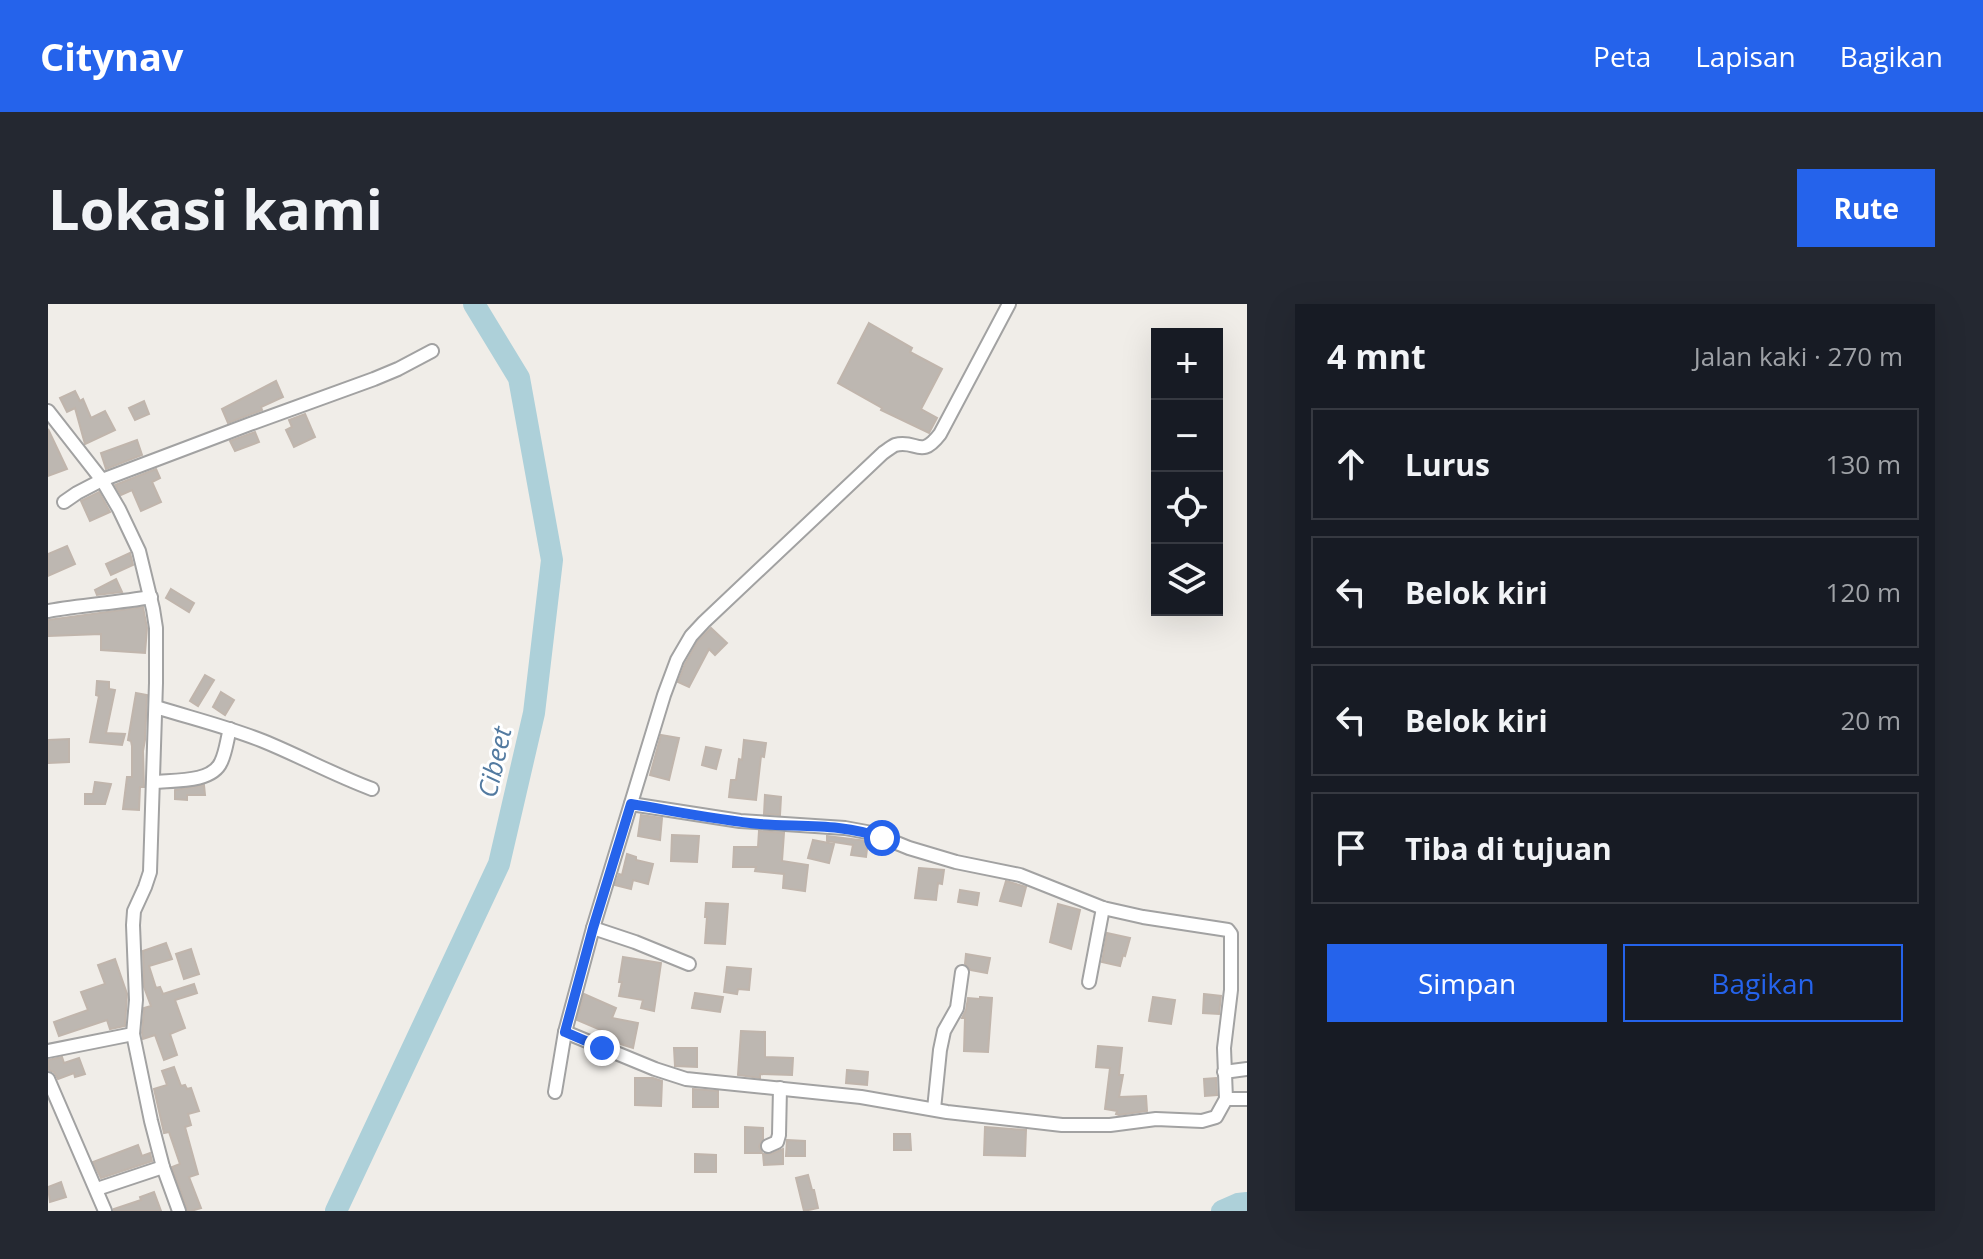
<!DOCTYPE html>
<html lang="id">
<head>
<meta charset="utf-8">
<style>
  :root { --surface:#171b24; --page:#242831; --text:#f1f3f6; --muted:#9ea1a6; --line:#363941; --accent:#2563eb }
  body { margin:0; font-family:"Open Sans",sans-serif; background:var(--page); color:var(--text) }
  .controls { position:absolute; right:24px; top:24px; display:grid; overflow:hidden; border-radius:0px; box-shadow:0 8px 32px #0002 }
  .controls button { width:72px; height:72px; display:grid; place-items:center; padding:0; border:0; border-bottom:2px solid var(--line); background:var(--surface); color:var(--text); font:40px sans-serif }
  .stop { position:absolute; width:24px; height:24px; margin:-18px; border:6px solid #2563eb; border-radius:50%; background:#fff }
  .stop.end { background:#2563eb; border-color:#fff; box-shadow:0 2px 8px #0008 }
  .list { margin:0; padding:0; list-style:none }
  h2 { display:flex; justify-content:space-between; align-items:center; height:104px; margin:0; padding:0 32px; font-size:34px }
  h2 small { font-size:26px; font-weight:400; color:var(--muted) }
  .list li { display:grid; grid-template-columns:52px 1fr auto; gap:24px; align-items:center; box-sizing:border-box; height:112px; margin:0 16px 16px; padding:0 16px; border:2px solid var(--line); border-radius:0px }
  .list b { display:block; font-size:30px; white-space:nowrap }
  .list em { font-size:26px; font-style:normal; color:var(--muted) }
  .actions { display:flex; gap:16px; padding:24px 32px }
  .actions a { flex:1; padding:18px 0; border:2px solid var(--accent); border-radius:0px; text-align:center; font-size:28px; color:var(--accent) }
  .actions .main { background:var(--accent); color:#fff }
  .icon { flex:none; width:44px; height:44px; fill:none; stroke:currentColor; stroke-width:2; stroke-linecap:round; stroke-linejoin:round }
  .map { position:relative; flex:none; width:1199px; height:907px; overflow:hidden; border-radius:0px }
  header { display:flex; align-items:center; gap:48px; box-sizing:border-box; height:112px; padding:0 40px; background:var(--accent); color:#fff }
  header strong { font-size:38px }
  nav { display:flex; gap:44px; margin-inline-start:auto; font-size:28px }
  .intro { display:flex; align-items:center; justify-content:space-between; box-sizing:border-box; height:192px; padding:0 48px }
  h1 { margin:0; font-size:56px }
  .button { padding:20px 36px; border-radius:0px; background:var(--accent); color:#fff; font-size:28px; font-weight:700 }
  main { display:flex; gap:48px; padding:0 48px }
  aside { flex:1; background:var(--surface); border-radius:0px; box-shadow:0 8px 32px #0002 }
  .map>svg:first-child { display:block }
</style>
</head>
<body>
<header>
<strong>Citynav</strong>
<nav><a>Peta</a><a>Lapisan</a><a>Bagikan</a></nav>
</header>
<div class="intro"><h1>Lokasi kami</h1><a class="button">Rute</a></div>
<main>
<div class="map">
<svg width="1199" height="907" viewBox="0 0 1199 907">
  <rect width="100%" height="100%" fill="#f0ede8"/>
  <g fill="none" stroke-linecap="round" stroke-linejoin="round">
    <g stroke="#add0d9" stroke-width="22">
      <path d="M288,907L451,560L486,409L504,256L471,74L426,0"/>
      <path d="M1174,907L1190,900L1199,899"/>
    </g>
  </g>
  <g fill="#bdb7b1" stroke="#c0b5ac" stroke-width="2">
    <path d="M821,19L864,44L862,48L894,65L873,105L889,114L881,129L833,106L834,104L790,79Z"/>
    <path d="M228,77L235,93L213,103L214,106L180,119L174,105Z"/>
    <path d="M27,87L32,97L35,95L43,114L57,107L67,126L37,140L27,104L19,108L12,94Z"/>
    <path d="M96,97L101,110L87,116L81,104Z"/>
    <path d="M257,110L267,133L246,143L238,126L244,123L241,116Z"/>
    <path d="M0,125L19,165L0,172Z"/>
    <path d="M207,128L211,138L187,147L182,137Z"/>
    <path d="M89,136L94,151L58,165L53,149Z"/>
    <path d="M108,165L112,174L104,178L113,198L93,207L84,186L73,191L67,181Z"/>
    <path d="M51,188L62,208L42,217L33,197Z"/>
    <path d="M19,242L27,260L0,272V250Z"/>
    <path d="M82,249L85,261L63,271L58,260Z"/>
    <path d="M68,275L74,288L49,291L47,286Z"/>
    <path d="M123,285L146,299L141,308L118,294Z"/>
    <path d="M95,303L99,324L97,349L53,346V330L0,332V316Z"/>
    <path d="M663,324L679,339L667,351L661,345L641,383L630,378L637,360L650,337Z"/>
    <path d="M157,371L166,376L150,402L142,397Z"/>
    <path d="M49,377L61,378V385L67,386L58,429L77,430L74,441L42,438L51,392L48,391Z"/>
    <path d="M173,388L186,396L177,411L165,403Z"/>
    <path d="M88,389L99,391L97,436L95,447L96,483H92L91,506L75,505L79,473H84V442L83,437L80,436Z"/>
    <path d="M613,431L631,434L621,476L602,471Z"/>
    <path d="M21,435V458L0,459V436Z"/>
    <path d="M696,436L718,439L716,453L713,452L708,496L681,493L683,476H688L691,455L694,456Z"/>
    <path d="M658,443L673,446L668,465L654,461Z"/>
    <path d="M47,478L63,480L57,500H37V490H45Z"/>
    <path d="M156,481L157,491H139V496L127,495V486Z"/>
    <path d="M717,491L733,493L732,511L716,510Z"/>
    <path d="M593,511L614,514L612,536L590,532Z"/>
    <path d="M711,527L736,529L734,557L760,561L757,587L735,584L736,570L707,567L708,563H685L686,543H710Z"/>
    <path d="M624,531L651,532L649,558L623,557Z"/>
    <path d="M779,532L820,537L818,553L803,551L805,541L779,537Z"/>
    <path d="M765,536L786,540L781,559L760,554Z"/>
    <path d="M579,550L588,553V556L605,560L600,580L585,576L583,585L567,581L571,570L574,571Z"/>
    <path d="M871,564L896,566L894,580L890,579L888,596L867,594Z"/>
    <path d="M958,577L978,583L973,602L952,597Z"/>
    <path d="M912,586L931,589L929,601L910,598Z"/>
    <path d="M658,599L680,600L677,640L657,639L659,613H657Z"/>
    <path d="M1010,600L1032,606L1023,645L1002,638Z"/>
    <path d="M1059,629L1082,634L1077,652L1075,651L1072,662L1054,658Z"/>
    <path d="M118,639L124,655L101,662L108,684L112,683L115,690L146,680L149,689L127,696L137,724L122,730L129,751L116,756L107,731L95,735L94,729L96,704L103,702L96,683L95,647Z"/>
    <path d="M143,645L151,670L136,675L128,650Z"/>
    <path d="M918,650L942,654L939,669L923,666L917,660Z"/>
    <path d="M575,653L613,659L606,707L593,704L595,696L571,692L574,678H571Z"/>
    <path d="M67,655L79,690L77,722L62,725L59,716L11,732L6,718L40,706L33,688L57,680L50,661Z"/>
    <path d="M679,663L703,665L701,686L690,685L689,690L676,688Z"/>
    <path d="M647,689L675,693L672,708L644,704Z"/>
    <path d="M536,690L568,704L564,714L590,719L585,744L566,738L567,732L529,716Z"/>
    <path d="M1156,690L1173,692L1171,710L1155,709Z"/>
    <path d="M932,693L944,694L940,748L916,747L917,714H914L918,706L920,694L932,695Z"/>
    <path d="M1105,693L1127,696L1123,720L1101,717Z"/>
    <path d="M693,727L717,728V753L745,754L744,771L712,770V774L690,771Z"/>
    <path d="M1050,742L1074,744L1071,771H1075L1071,793L1098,792L1099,807L1071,811L1068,810L1069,807L1057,805L1062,764L1048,763Z"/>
    <path d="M626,744H649V763L627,762Z"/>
    <path d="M14,753L16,759L31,754L37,770L27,773L26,769L10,775L6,768L1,766L0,756Z"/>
    <path d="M126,763L133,782L137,781L139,785L143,784L151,807L140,810L143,821L137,823L150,870L141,873L153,904L143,907H140L124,863L132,860L121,828L116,829L106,785L119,781L114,767Z"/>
    <path d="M799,766L820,768L819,781L798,779Z"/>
    <path d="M587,774H605L614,777L613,802L587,801Z"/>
    <path d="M1168,774L1169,791L1157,792L1156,775Z"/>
    <path d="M645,785L670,787V803H645Z"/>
    <path d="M697,823L715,824V835L711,842L714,849H697Z"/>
    <path d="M937,823L978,826L977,852L936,851Z"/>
    <path d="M846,830H862L863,846H846Z"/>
    <path d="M739,836L757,837V852H738Z"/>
    <path d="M90,841L94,852L102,849L104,857L53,874L45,858Z"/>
    <path d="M735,845V860L716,861L715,850H723Z"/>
    <path d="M647,850L668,851V868H647Z"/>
    <path d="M760,871L764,886H766L770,904L756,907L748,874Z"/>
    <path d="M13,878L18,893L2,898L0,883Z"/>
    <path d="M106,888L113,907H66V905L93,896L92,893Z"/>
  </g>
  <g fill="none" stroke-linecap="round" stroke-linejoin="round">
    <g stroke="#a2a2a2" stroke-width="16">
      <g id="minor">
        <path d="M0,107L54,176L71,205L91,247L105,305L108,324V379L102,568L97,583L86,607L85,621L88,696L85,730L103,817L115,863L131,907"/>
        <path d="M16,198L29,189L54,176L202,120L326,75L350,65L384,47"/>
        <path d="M0,307C34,301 68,299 103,293"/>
        <path d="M108,403C143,414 180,423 215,437C252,452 286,471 324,485"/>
        <path d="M106,478C125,476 164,479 173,458C178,448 179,435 182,425"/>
        <path d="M545,624L587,638L641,660"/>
        <path d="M1041,678L1055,604"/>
        <path d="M517,728L607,765L638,775L813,793L899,808L1014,821H1062L1108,815L1154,817L1168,813L1178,795L1176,744L1183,686V630L1180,626L1095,613L1055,604L972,571L908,558L861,544L824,529L797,524L692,517L583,500"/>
        <path d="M0,747L85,730"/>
        <path d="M1176,768L1199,765"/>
        <path d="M0,775L57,907"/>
        <path d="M507,788L517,728L545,624L616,391L629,356L643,332L656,318L835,149C838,147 843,143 847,141C869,135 872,156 892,130L961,0"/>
        <path d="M1178,795H1199"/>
        <path d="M886,805L892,746L896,727L909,704L914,668"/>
        <path d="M720,842L729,838L731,831L732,784"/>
        <path d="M49,885L115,863"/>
      </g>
    </g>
    <use href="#minor" stroke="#fff" stroke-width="12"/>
  </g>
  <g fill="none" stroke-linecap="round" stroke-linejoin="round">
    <path stroke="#2563eb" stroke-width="10" d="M554,744L517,728L545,624L583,500C626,507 669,516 712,520C752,523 796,519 834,534"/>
  </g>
  <g text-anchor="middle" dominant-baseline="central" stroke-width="6" stroke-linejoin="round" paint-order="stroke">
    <g font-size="26" font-style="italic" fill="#527aa0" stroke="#fff">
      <text transform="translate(446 458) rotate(-77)">Cibeet</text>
    </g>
  </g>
</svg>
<div class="controls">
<button>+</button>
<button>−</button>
<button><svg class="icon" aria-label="locate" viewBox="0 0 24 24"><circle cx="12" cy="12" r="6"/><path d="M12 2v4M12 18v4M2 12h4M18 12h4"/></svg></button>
<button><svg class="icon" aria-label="layers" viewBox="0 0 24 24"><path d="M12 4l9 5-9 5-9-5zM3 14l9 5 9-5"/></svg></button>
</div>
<div class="stop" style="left:834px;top:534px"></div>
<div class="stop end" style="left:554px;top:744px"></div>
</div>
<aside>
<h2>4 mnt<small>Jalan kaki · 270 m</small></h2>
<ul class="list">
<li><svg class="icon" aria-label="ahead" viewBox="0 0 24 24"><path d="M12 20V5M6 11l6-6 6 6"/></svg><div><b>Lurus</b></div><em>130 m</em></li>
<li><svg class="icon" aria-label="left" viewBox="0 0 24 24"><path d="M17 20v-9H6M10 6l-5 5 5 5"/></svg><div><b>Belok kiri</b></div><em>120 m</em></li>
<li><svg class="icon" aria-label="left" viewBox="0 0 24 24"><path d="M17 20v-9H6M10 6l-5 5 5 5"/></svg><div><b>Belok kiri</b></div><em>20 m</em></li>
<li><svg class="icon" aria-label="arrive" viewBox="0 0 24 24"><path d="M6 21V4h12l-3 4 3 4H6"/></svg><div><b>Tiba di tujuan</b></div></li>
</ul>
<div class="actions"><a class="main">Simpan</a><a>Bagikan</a></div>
</aside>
</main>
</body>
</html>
